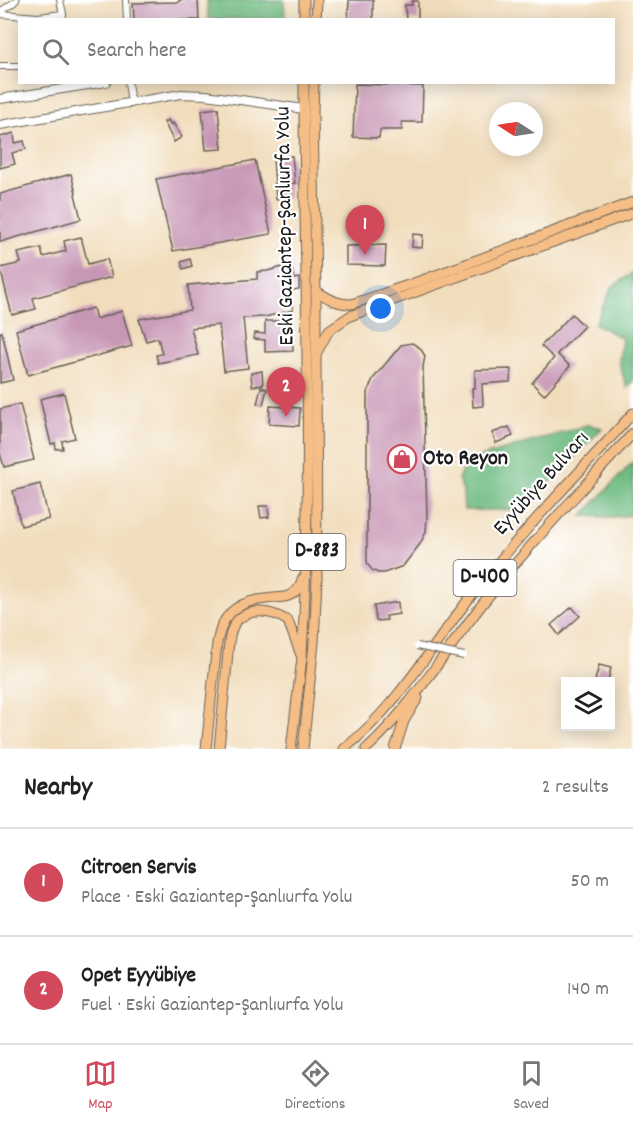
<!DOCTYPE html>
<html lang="en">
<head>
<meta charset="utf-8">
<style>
  :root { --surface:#fff; --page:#f6f6f6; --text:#222; --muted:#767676; --line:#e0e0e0; --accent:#d1495b }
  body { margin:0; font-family:Dekko,sans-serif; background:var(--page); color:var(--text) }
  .controls { position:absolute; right:18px; bottom:18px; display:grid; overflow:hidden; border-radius:0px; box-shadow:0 3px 15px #0003 }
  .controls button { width:54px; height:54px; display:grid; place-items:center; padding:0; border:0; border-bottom:2px solid var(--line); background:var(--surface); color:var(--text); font:30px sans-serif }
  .compass { position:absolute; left:489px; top:102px; width:54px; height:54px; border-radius:50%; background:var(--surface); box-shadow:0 3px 15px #0003; rotate:282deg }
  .you { position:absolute; left:381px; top:309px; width:21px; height:21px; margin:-15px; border:4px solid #fff; border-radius:50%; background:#1a73e8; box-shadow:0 0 0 9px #1a73e833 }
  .badge { display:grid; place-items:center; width:39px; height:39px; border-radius:50%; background:var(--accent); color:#fff; font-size:20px; font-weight:700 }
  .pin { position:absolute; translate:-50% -50px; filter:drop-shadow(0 2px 3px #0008) }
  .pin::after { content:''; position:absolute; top:32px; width:21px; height:18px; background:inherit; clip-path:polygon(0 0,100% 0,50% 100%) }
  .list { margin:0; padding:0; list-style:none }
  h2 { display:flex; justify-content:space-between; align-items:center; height:78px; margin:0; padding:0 24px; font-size:26px }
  h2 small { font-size:20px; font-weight:400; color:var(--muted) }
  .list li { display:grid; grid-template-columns:39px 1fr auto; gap:18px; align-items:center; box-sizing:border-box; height:108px; padding:0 24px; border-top:2px solid var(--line) }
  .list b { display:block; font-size:22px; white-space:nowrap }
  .list p { margin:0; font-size:20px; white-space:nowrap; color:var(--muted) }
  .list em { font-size:20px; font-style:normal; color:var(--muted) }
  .icon { flex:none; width:33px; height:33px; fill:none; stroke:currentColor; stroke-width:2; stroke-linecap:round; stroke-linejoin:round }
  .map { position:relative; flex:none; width:633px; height:749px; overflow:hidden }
  .search { position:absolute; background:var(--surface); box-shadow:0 3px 15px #0003; left:18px; right:18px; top:18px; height:66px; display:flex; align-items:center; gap:15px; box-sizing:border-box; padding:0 21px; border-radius:0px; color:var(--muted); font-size:22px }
  .sheet { height:294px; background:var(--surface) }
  nav { display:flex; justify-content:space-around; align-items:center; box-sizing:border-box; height:84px; border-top:2px solid var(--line); background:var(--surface); font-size:16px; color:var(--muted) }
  nav a { display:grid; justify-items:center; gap:3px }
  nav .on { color:var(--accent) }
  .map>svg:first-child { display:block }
</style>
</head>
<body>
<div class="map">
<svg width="633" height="749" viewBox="0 0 633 749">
  <rect width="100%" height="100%" fill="#fff"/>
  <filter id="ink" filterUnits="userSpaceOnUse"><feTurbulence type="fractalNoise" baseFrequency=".0167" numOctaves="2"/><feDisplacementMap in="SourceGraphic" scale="12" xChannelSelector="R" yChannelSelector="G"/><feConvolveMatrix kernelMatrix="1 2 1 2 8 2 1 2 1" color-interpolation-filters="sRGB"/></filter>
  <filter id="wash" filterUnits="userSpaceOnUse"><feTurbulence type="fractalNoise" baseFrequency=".008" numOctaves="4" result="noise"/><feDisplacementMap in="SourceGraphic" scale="24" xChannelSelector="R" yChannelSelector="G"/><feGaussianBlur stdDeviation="1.35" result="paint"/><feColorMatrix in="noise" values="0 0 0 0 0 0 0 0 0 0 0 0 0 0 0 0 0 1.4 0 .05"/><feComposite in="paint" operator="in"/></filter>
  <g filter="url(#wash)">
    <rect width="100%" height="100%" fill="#f1ddbc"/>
    <g fill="#70bb82" stroke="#466c4f" stroke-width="1.5">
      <path d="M207,0H284L285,19H208Z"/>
      <path d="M633,273V381L627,388L619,362L622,338L595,324L612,287Z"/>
      <path d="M587,425L602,428L524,510H464L463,491L458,479L468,461Z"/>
      <path d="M633,462V515L610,517L582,516Z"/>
    </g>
    <g id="blocks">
      <g fill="#c897b6">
        <path d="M179,0H198L199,20H134L133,3L179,2Z"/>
        <path d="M349,0H373V20H348Z"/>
        <path d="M412,1H418V20H406L405,5H412Z"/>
        <path d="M355,84L423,86L422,122H402V130H380L379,138L353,137Z"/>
        <path d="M218,108L222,149L206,150L202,110Z"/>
        <path d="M168,120L171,125L173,123L182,137L174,142L164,122Z"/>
        <path d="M14,133L15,143L24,141L26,149L12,153L15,164L0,168V137Z"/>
        <path d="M292,156L295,183L288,184L289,198L276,199L273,157Z"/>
        <path d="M255,160L271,234L173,251L156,179Z"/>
        <path d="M71,174L76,193L75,194L81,219L0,242V194Z"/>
        <path d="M413,234L423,235L422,248L412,247Z"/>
        <path d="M81,237L88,264L107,259L112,277L33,298L36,309L12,315L0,268L21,263L18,253L41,248L43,257L66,251L64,241Z"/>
        <path d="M386,245L385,266L346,265V246Z"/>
        <path d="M190,259L192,266L183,269L181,262Z"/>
        <path d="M291,265L294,279L299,278V289L289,291L293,310L265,317L243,318L248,368L224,371L219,325L191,328L198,355L158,363L156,355L162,354L158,338L146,341L139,319L190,310L188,285L257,279V272L267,271Z"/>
        <path d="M93,308L96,319L122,311L132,346L28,375L16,330Z"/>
        <path d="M572,314L584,326L557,354L570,366L544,395L532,383L554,358L541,346Z"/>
        <path d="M265,321H292L293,351L265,352V340L254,339L255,333L265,334Z"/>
        <path d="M0,332H2L13,380L0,383Z"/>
        <path d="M412,343L420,348L425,356L423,367L427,517L426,532L420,544L403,566L384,573H378L372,570L368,565L367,561V393L373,379L401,345Z"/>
        <path d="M511,369L510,382L482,384L483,406L473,407L472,388H475V370Z"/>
        <path d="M262,371L263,385L252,386L251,373Z"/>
        <path d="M261,387L267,389L263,405L257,404Z"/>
        <path d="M64,393L75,438L62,441L63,449H56L55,443L51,444L40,399Z"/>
        <path d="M20,404L34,460L4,467L0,453V409Z"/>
        <path d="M270,406L300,408L299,426L269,424Z"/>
        <path d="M509,427L513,436L496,443L492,433Z"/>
        <path d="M40,484L49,519L21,526L13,491Z"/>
        <path d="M259,506H268L269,517L261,518Z"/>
        <path d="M398,602L399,614L386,616L387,620L376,621L374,606Z"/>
        <path d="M572,607L580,616L559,635L551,625Z"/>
        <path d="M599,665L611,668L608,681H595Z"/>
      </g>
    </g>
  </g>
  <g filter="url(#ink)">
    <use href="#blocks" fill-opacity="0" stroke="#676054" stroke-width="1.5"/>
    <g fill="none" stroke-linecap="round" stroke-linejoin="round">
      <g stroke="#676054" stroke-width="8">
        <g id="minor">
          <path d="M60,0L63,14"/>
          <path d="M126,0L127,20"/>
          <path d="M0,12L13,3L16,0"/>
          <path d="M0,14L38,17L63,14L62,20"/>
          <path d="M0,66H20"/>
          <path d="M128,82L131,104"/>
        </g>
      </g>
      <g stroke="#676054" stroke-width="10">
        <g id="tertiary">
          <path d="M0,99L106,82"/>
          <path d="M0,125L181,94L206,95L304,109"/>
        </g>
      </g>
      <g stroke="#676054" stroke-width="11">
        <g id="primary">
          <path d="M304,20V0"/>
          <path d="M316,20L317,0"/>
          <path d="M314,82L313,111L316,291V354"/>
          <path d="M316,291C330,299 336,304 352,304L420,281L633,202"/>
          <path d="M302,656C313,465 304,274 304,82"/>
          <path d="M206,749L217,643C219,634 221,624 227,617C239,601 256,600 274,598C278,597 284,598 288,596C296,593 301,586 302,579"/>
        </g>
      </g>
      <g stroke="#676054" stroke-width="11">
        <g id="trunk">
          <path d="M219,749L229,642C230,635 231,629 235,623C249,606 272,611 288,621L302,658L291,749"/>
          <path d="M303,749L314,643L317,578L316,354L329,330L350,316L633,213"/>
          <path d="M344,749C398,706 433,644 475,591C524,529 580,472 633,413"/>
          <path d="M366,749C411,708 446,650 484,602C530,543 583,489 633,433"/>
          <path d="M395,749L404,721L418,698"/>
        </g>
      </g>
      <use href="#minor" stroke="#fff" stroke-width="6"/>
      <use href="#tertiary" stroke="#fff" stroke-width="8"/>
      <use href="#primary" stroke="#f6be87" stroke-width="9"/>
      <use href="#trunk" stroke="#f6be87" stroke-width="9"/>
      <g stroke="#676054" stroke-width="8" stroke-linecap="butt">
        <path id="minor-bridge" d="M417,646L464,656"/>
      </g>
      <use href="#minor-bridge" stroke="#fff" stroke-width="6"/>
    </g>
  </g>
  <defs>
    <g id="shop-ring" transform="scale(1.5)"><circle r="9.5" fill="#fff" stroke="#d1495b" stroke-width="1.5"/><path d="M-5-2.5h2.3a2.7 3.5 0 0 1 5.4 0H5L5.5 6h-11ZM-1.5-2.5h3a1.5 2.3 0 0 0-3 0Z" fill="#d1495b"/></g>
  </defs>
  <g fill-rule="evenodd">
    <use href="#shop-ring" x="402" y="459"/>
  </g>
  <g text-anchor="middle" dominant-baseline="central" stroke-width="4.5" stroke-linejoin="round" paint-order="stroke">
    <g fill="#fff" stroke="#606060" stroke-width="1.5">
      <rect x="288.5" y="534" width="57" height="36" rx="4.5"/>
      <rect x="453.5" y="560" width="63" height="36" rx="4.5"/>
    </g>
    <g font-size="21" font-weight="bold" fill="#1c1c1c">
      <text x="317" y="552">D-883</text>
      <text x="485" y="578">D-400</text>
    </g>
    <g font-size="22" fill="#1c1c1c" stroke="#fff">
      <text transform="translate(286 226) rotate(-91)">Eski Gaziantep-Şanlıurfa Yolu</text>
      <text transform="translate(542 484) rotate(-48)">Eyyübiye Bulvarı</text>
    </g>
    <g font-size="22" font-weight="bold" fill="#1c1c1c" stroke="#fff" text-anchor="start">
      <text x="423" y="459">Oto Reyon</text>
    </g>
  </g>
</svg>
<div class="controls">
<button><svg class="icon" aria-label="layers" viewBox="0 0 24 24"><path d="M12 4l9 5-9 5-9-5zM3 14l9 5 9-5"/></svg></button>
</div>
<svg class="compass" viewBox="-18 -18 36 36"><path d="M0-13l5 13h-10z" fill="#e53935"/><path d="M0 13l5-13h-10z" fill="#767676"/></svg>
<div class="you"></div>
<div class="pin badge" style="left:365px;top:255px">1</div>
<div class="pin badge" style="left:286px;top:417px">2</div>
<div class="search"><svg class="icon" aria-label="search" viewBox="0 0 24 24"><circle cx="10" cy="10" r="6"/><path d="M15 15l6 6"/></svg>Search here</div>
</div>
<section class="sheet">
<h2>Nearby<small>2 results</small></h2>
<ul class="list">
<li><span class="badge">1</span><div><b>Citroen Servis</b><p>Place · Eski Gaziantep-Şanlıurfa Yolu</p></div><em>50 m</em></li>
<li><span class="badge">2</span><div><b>Opet Eyyübiye</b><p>Fuel · Eski Gaziantep-Şanlıurfa Yolu</p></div><em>140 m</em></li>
</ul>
</section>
<nav>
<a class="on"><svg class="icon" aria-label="map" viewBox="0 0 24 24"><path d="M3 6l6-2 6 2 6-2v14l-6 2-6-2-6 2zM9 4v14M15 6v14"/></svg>Map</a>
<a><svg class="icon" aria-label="directions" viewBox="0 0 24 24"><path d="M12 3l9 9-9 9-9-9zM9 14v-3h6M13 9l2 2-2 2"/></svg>Directions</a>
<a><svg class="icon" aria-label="saved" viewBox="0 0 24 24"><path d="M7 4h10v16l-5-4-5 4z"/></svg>Saved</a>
</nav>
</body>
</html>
